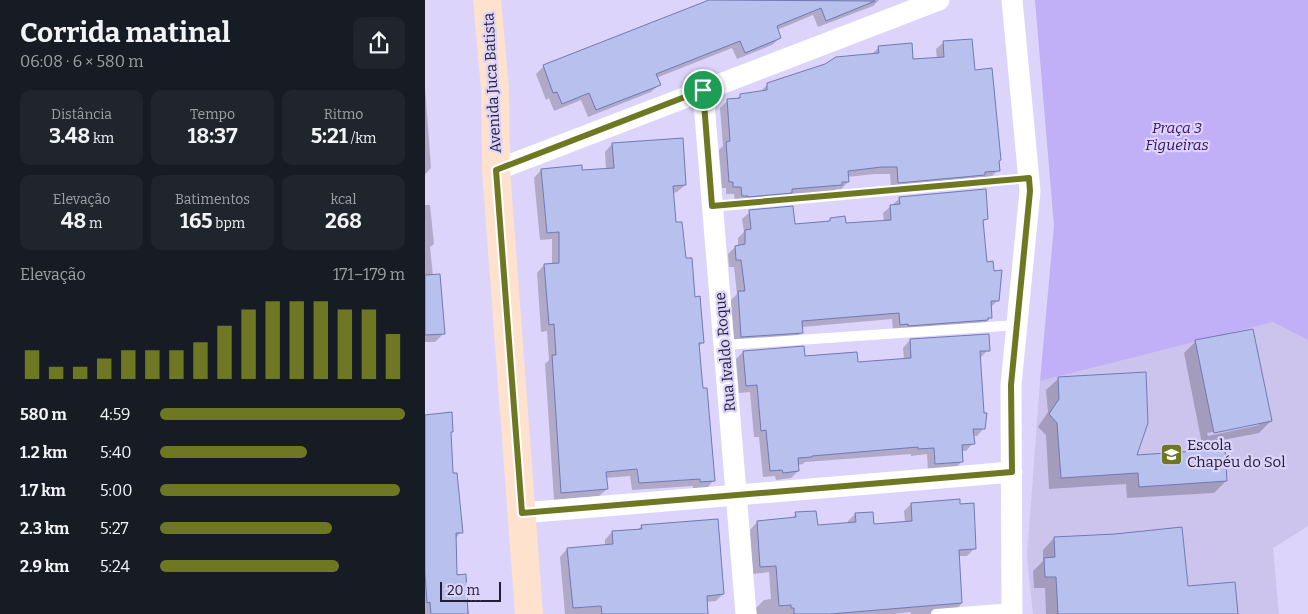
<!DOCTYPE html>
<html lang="pt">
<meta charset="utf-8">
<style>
body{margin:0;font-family:Bitter,serif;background:#20242c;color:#f1f3f6;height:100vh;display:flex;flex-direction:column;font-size:19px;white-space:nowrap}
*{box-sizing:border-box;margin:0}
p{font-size:16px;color:#9ea1a6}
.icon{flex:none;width:28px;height:28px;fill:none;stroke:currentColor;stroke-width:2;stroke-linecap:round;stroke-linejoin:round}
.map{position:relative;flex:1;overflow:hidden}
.sheet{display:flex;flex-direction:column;background:#171b24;width:425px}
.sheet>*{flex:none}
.scale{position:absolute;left:15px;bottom:12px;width:61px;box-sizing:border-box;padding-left:5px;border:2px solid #231d35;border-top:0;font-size:14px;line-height:18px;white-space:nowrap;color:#231d35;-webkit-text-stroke:4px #dcd4fa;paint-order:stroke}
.pin{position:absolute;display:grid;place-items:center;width:42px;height:42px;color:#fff;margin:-21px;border:2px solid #fff;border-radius:50%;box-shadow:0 1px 5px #0007}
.round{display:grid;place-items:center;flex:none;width:52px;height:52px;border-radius:10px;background:#20242c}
.head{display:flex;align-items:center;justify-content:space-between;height:85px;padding:0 20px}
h1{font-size:28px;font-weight:700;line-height:38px}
.figures{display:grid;grid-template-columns:repeat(3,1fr);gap:8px;height:85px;padding:5px 20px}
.figures div{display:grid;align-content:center;border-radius:10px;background:#20242c;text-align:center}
.figures b{font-size:21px;font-weight:700}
.figures small{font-size:14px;font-weight:400}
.figures p{font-size:14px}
.chart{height:140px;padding:10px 20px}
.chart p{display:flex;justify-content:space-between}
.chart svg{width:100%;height:90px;margin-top:5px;stroke:#6e7823;stroke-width:6}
ul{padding:0 20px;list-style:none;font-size:16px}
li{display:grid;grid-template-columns:80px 60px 1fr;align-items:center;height:38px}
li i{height:12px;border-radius:6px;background:#6e7823}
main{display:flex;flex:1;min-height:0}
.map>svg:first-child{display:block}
.built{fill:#cdc4ed}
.green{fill:#c1aff7}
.shadow{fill:#0003;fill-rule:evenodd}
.building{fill:#b8c1ed;stroke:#6f79b3}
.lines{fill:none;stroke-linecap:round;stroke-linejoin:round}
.service{stroke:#fff;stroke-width:10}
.minor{stroke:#fff;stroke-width:21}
.secondary{stroke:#fee2cd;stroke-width:28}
.route-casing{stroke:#fff;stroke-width:10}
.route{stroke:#6e7823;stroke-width:6}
.labels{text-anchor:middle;stroke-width:4.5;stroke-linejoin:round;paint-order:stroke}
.street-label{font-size:15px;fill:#231d35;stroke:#dcd4fa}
.park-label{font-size:15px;font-style:italic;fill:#380d6e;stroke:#dcd4fa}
.poi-label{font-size:15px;fill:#231d35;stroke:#dcd4fa;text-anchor:start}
</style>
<main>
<section class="sheet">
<div class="head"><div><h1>Corrida matinal</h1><p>06:08 · 6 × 580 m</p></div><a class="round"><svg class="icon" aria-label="share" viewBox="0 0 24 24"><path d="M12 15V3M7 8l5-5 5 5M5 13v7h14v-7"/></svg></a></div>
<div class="figures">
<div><p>Distância</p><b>3.48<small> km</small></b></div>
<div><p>Tempo</p><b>18:37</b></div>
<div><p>Ritmo</p><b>5:21<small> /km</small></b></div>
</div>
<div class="figures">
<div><p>Elevação</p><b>48<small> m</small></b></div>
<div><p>Batimentos</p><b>165<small> bpm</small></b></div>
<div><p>kcal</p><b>268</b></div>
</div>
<div class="chart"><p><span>Elevação</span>171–179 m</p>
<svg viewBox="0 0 160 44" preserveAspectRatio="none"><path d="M5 44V30M15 44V38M25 44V38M35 44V34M45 44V30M55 44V30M65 44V30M75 44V26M85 44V18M95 44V10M105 44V6M115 44V6M125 44V6M135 44V10M145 44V10M155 44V22"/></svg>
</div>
<ul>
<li><b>580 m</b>4:59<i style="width:100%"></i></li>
<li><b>1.2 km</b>5:40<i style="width:60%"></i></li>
<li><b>1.7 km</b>5:00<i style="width:98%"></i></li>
<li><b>2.3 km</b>5:27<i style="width:70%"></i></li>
<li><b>2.9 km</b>5:24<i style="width:73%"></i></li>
</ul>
</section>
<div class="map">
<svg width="883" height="614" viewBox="0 0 883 614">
<rect width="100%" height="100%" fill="#dcd4fa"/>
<!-- built -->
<path class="built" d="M848 321 883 340V526L848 548 854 614H608L602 557 615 381Z"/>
<!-- green -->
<path class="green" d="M610 0H883V340L848 322 615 381 629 226Z"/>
<!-- shadow -->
<path class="shadow" d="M288 0H454L448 6 393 27 388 15 352 30 355 38 347 45 312 59 307 48 231 78 234 85 226 92 163 117 156 100 129 111 124 98 121 100 111 74 119 66Z
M519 42 548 71 573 162V170L566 177 466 190 465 174H449L422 177 423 182 416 189H411L409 191 310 203 309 194H301V188H297L294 150 298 146 295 108 302 101 311 100 316 95 335 92 343 84 446 55 454 47 487 60 512 59 511 49Z
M0 87 6 168 0 174Z
M257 139 260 185 252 192 248 193 250 224 269 298 278 342 273 347 289 480 282 488 268 489V486L207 490 205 476 181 478 182 489 174 496 129 500 120 364 124 360 122 331 116 332 112 273 119 265H127V239L115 240 109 178 116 170 156 171 181 170 180 152 187 144Z
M475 198 561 219 557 223 560 263 572 301 565 308 566 317 558 325 468 331 467 319 376 327 377 332 369 340 309 344 306 300 312 294 309 267H304L303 254 310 247 313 246V238L319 232 317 219 325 212 368 226 402 223 406 219 420 225 459 222 458 213Z
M0 205H5L9 244 5 247 8 276 19 333 10 342H0Z
M485 340 563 350 555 358 559 428 552 436H548V443L541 451H536L537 461 530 469 503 471 502 454 486 456V454L380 462 378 464 372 465 373 471 366 478 351 480 350 476 338 477 334 437H329L325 392 314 393 311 359 318 352 431 363 479 360 478 348Z
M770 342 846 421 834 433 777 444 759 353ZM834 423V425L783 436 782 433Z
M633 379 711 456 801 481 789 493 702 498 701 484 624 489 621 435 613 427 623 412 621 390Z
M0 416 27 432 25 434 27 474 36 532 30 539 31 576 40 575 44 614H0Z
M486 504 549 549 542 556H533L536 604 529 612 504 614H486L485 612 469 614H332L331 608 339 600 346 599 344 572 328 574 325 530 332 522 366 519 371 514 391 526 423 524V521L430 514 448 525 480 522 479 511Z
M217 526 298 594 291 601 281 602 282 614H140L135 557 142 549 180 546V540L187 532 212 530Z
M629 538 762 588 812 614H621L620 588H609L608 571 618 561V550Z"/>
<!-- building -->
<path class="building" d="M284 0 450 1 401 21 396 8 352 26 356 38 320 53 315 41 231 74 236 85 171 110 164 93 137 104 132 92 128 93 118 65Z
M547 39 550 70 567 68 576 160 574 161 575 171 560 172V175L473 183 472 167H457L423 171 424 182H417V185L367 189V193L323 197V196H317L316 187H308V182H304L301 142 305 141 302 99 315 98V94L342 90V83L400 64 411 57 454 53 453 46 487 43 488 59 519 57 518 41Z
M258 138 261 185 248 186 251 222H257L261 258H267L270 297 275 296 279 343H274L276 367 278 388H282L290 481 275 482V479L214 483 212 469 181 472 183 489 136 493 127 355H131L129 324 124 325 119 264 134 263V232L122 233 116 169 157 165V170L189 168 187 143Z
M561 189 563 219 558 220 562 262 568 261 569 271 577 270 574 301H566L567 318H563V320L483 326V324L475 325 474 313 377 321 378 333 316 337 313 291H320L316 260H311L310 246 320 244V230L326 229 324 210 368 206 370 224 405 221V218L420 216 421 223 466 220 465 205 475 204 474 197Z
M15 274 20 334 0 335V275Z
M828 329 847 421 789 433 770 340Z
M564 334 565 351H555L559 413H562L560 429H548L550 444 537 445 538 462 510 464 509 448 493 449V447L387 456V457L373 458 374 471 358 473 357 470 345 471 341 430 336 431 332 385 321 386 318 351 379 346 380 356 432 352 433 362 486 358 485 339Z
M721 372 723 423 712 455 800 449 802 481 714 487 713 473 636 478 632 423 624 414 634 399 633 377Z
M27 412 28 432H26L28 473H32L38 533H31L32 575 41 574 43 614H6L5 602 2 603 0 573V415Z
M535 499V504L549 503 551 549 534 550 537 603 405 614H369V608H366V605L354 606 351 566 335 567 332 521 371 517 370 512 391 511 393 525 431 522 430 513 448 512 449 524 487 521 486 503Z
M293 519 299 594 282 596 283 614H177L176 606 148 608 142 548 188 544 187 531 217 529 216 525Z
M757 527 763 586 810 582 813 614H633L631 577H620L619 558 630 557 629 537 690 534Z"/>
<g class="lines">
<!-- service -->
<path class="service" d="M287 207 604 178
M299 345 592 325
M511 614 587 608"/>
<!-- minor -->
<path class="minor" d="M587 0 605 191 586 385 587 614
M278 91 321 614
M71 170 514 0
M97 513 587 472"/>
<!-- secondary -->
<path class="secondary" d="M62 0 70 89 71 170 104 614"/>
</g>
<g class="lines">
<defs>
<path id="route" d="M278 90 287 206 604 178 605 191 586 385 587 472 97 513 71 170Z"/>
</defs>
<!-- route casing -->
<use href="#route" class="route-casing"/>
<!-- route -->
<use href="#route" class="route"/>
</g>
<!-- icons -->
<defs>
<symbol id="school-square" viewBox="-11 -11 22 22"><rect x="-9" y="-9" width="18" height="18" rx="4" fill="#6e7823" stroke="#dcd4fa"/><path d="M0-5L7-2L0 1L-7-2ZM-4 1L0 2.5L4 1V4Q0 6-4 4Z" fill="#fff"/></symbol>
</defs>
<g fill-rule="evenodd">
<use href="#school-square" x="734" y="442" width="25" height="25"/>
</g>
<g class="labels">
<!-- street labels -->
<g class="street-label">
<text transform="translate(67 83) rotate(-93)" y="5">Avenida Juca Batista</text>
<text transform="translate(300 352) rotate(-95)" y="5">Rua Ivaldo Roque</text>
</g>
<!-- park labels -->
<g class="park-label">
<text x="752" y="133">Praça 3<tspan x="752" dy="17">Figueiras</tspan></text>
</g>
<!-- poi labels -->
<g class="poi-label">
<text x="762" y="450">Escola<tspan x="762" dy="17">Chapéu do Sol</tspan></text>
</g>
</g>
</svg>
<div class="scale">20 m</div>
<div class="pin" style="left:278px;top:90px;background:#1e9e55"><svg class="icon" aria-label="arrive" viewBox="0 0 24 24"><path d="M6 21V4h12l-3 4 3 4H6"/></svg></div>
</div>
</main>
